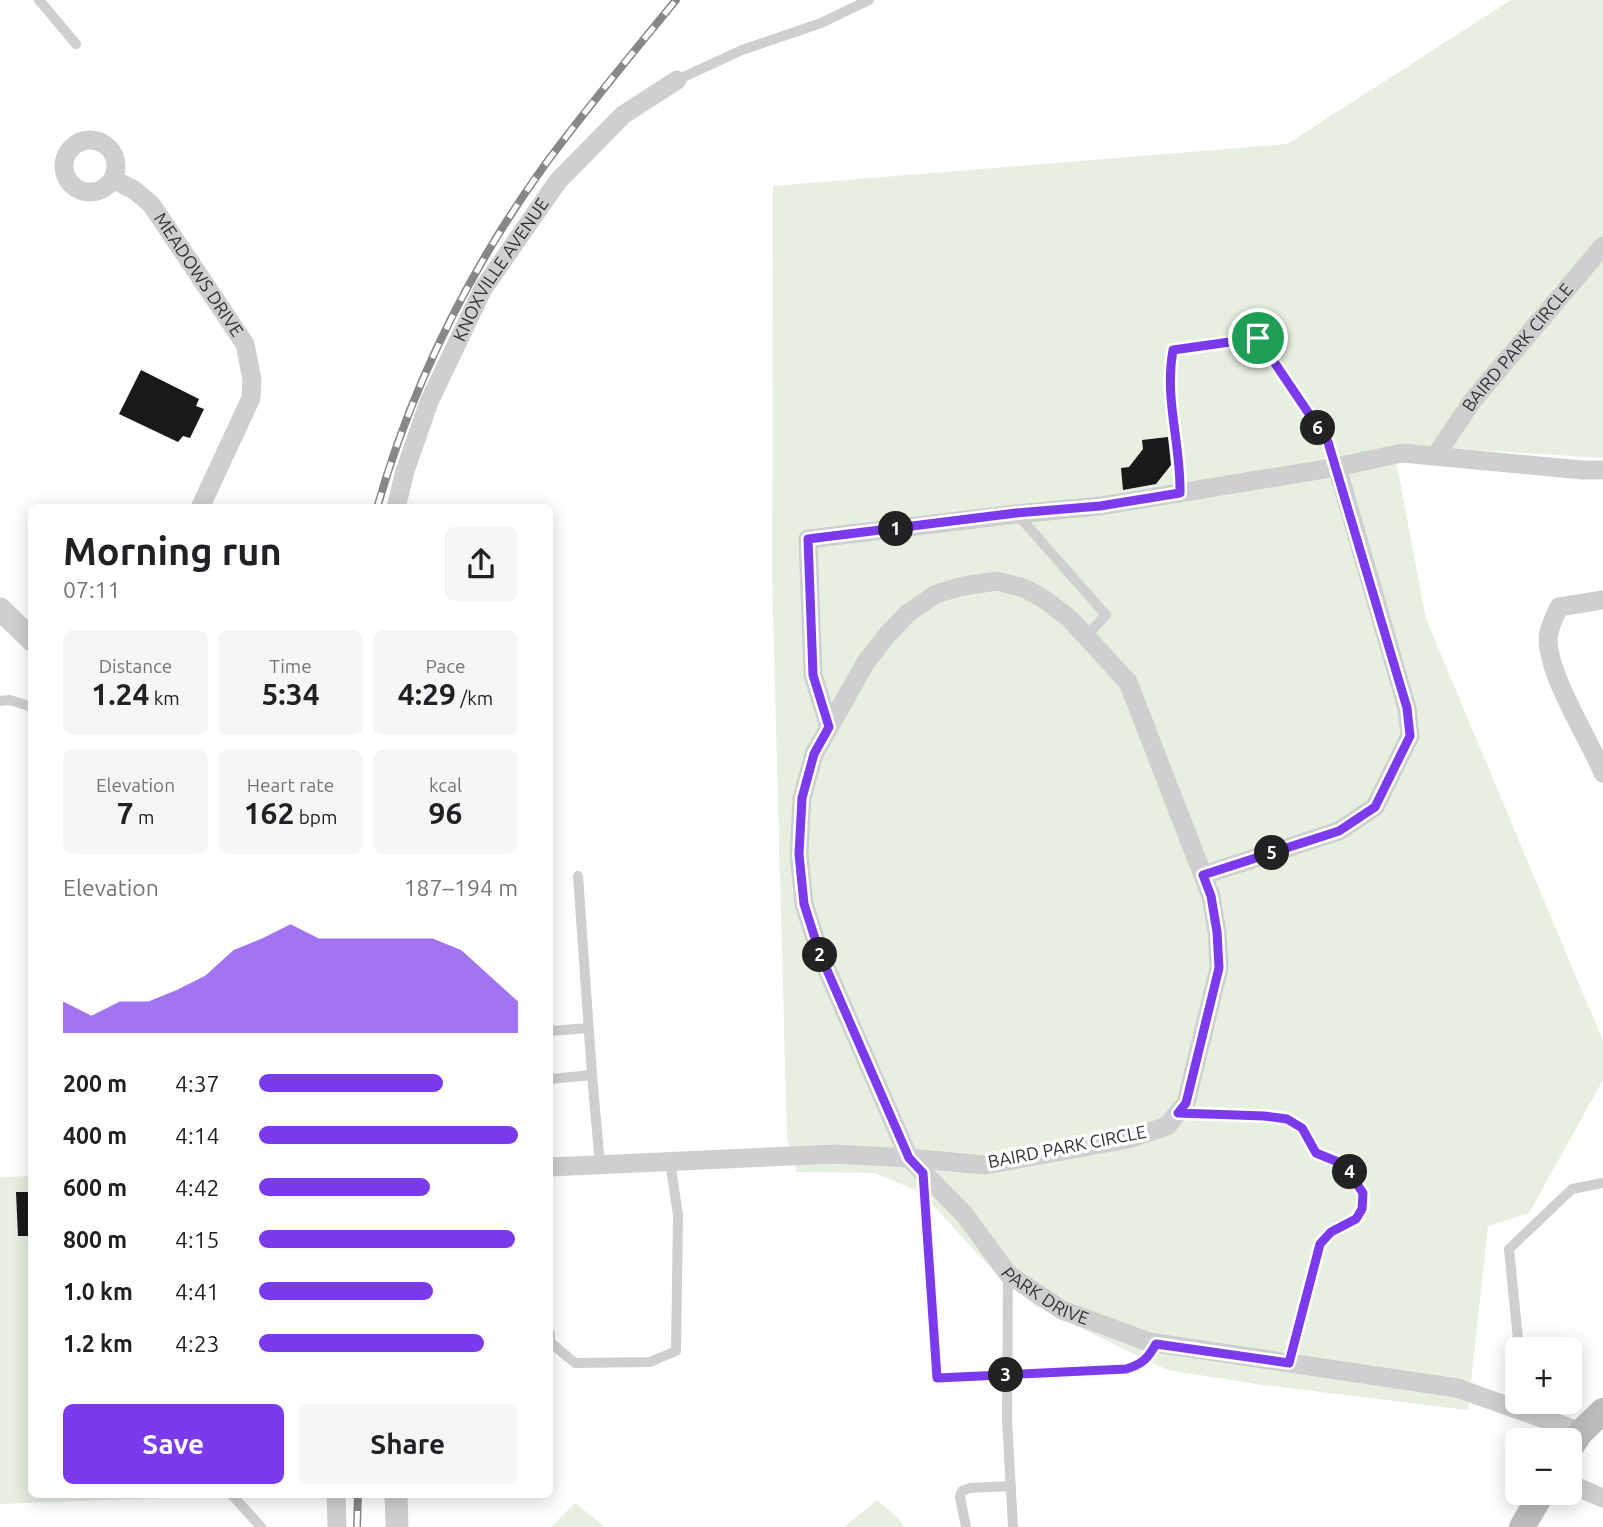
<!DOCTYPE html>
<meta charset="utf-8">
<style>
body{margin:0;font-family:Ubuntu,sans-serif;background:#f6f6f6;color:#202124;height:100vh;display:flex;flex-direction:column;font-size:26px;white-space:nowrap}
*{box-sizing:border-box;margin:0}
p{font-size:23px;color:#757577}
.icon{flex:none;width:38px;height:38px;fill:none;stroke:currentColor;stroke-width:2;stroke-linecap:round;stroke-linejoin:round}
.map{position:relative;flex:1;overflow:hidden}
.panel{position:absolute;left:28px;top:504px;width:525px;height:994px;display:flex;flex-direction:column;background:#fff;border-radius:10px;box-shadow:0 4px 18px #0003}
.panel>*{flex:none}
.fabs{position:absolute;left:1505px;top:1337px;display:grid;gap:14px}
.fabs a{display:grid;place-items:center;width:77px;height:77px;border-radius:10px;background:#fff;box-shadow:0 4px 18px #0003;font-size:35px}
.pin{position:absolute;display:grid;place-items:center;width:60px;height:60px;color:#fff;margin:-30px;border:4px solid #fff;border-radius:50%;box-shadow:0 2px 7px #0007}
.km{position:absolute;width:35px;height:35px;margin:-18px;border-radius:50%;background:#222;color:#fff;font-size:19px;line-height:35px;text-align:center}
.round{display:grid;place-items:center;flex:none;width:74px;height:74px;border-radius:10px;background:#f6f6f6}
.head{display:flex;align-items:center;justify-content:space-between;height:119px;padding:0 35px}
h1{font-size:38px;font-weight:700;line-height:52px}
.stats{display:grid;grid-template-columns:repeat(3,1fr);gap:10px;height:119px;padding:7px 35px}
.stats div{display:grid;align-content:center;border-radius:10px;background:#f6f6f6;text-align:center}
.stats b{font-size:30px;font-weight:700}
.stats small{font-size:19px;font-weight:400}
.stats p{font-size:19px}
.chart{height:196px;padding:14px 35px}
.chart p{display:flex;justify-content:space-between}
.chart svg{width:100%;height:126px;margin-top:7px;fill:#7c3aed;opacity:.7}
.action{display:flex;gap:14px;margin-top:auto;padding:14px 35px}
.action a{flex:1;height:80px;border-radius:10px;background:#7c3aed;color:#fff;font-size:28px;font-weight:700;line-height:80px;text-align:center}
.action a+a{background:#f6f6f6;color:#202124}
ul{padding:0 35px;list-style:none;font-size:23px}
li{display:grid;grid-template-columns:112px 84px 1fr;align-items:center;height:52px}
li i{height:18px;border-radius:9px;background:#7c3aed}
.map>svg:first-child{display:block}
.green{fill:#e6efe0}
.building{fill:#191919}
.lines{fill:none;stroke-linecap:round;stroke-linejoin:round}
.service{stroke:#cfcfcf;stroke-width:10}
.minor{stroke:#cfcfcf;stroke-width:19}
.tertiary{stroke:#cfcfcf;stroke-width:23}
.secondary{stroke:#bcbcbc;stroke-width:26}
.rail-casing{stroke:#878787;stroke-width:8}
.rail{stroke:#fff;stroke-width:5;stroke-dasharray:16;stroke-linecap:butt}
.route-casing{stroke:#fff;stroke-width:14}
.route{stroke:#7c3aed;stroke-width:9}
.labels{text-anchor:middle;stroke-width:7;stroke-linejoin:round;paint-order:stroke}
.street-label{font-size:18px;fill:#323232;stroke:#fff}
</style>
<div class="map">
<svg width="1603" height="1527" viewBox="0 0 1603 1527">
<rect width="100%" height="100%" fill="#fff"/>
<!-- green -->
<path class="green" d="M1511 0H1603V458L1393 445 1426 619 1603 1041V1080L1529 1213 1488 1226 1468 1410 1263 1385 1167 1370 1034 1305 986 1263 922 1193 875 1173 797 1172 787 1139 772 578 773 186 1287 144Z
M31 1176 32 1494H212V1496L0 1504V1177Z
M877 1500 900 1520 904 1527H844Z
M575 1503 605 1527H551Z"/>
<!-- building -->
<path class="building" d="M141 370 199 399 196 406 204 409 190 438 183 436 178 442 119 414Z
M1168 437 1171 465 1156 484 1123 490 1121 468 1129 467 1143 449 1142 440Z
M16 1192H32V1236H18Z"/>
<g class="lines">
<!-- service -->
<path class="service" d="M39 0 76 44
M677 80 742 50 821 23 869 0
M1180 493C1181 444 1164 399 1173 350L1258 338 1328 442 1337 467
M1017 514 1106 615 1086 636
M0 701 10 700 32 707
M578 876 592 1075
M550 1031 589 1028
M550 1079 592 1075 600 1165
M1178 1113 1263 1116 1287 1119 1302 1128 1316 1153 1343 1163 1363 1193 1362 1209 1356 1219 1331 1232 1320 1244 1289 1363
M924 1177 937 1378 1126 1369C1143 1364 1148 1358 1156 1344
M1008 1274 1007 1420 1013 1527
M550 1334V1342L575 1363 650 1362 676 1351 678 1215 670 1162
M1519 1349 1509 1249 1572 1189 1603 1183
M231 1494 261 1527
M966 1527 960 1497 962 1491 970 1488 1011 1486"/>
<!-- minor -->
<g class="minor">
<circle cx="90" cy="166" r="26"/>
<path id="s1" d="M113 179 134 190 151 204 245 344 252 380 251 398 200 508"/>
<path id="s2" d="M1436 455 1473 400 1603 246"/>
<path id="s3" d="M396 508 405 471 429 402 483 289 558 181 623 115 677 80"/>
<path d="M997 581 1024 588 1044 599 1070 619 1128 682 1211 896 1217 932 1219 968 1186 1103 1167 1126 1128 1139 985 1165 909 1158 820 954 804 904 799 854 802 798 814 754 866 662 888 634 908 613 936 594 963 586Z"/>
<path d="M1603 600 1559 607C1555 615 1551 624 1549 632 1541 665 1590 740 1603 773"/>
<path d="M829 727 813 675 808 539 1016 514 1100 506 1337 467 1402 453 1582 470H1603"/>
<path d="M1203 875 1339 831 1375 807 1410 736 1407 708 1337 467"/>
<path id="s4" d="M550 1167 834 1154 909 1158 965 1215 1008 1274 1062 1310 1149 1342 1457 1388 1581 1432"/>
<path d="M1570 1484 1603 1498"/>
<path d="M336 1494 337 1527"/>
</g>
<!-- tertiary -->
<path class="tertiary" d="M0 609 32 640
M396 1494 397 1527"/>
<!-- secondary -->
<path class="secondary" d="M1570 1448 1581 1432 1603 1411
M1522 1527 1542 1493"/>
<defs>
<path id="rail" d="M377 508C412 385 470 269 544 166 586 109 631 55 676 0
M357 1527 358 1494"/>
</defs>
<!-- rail casing -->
<use href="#rail" class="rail-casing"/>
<!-- rail -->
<use href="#rail" class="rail"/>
</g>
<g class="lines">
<defs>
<path id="route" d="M1258 338 1328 442 1407 708 1410 736 1375 807 1339 831 1203 875 1211 896 1217 932 1219 968 1186 1103 1178 1113 1264 1116 1287 1119 1302 1128 1316 1153 1343 1164 1363 1193 1362 1209 1356 1219 1331 1232 1320 1244 1289 1363 1156 1344C1148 1358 1143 1364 1126 1369L937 1378 923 1173 909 1158 820 954 804 904 799 854 802 798 814 754 829 727 813 675 808 539 1016 513 1100 506 1180 493C1181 444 1164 399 1173 350Z"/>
</defs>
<!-- route casing -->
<use href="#route" class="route-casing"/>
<!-- route -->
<use href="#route" class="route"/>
</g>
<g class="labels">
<!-- street labels -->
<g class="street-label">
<text dy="6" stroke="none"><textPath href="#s3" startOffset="262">KNOXVILLE AVENUE</textPath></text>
<text dy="6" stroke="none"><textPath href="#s1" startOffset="131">MEADOWS DRIVE</textPath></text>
<text dy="6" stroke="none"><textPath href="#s2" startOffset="135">BAIRD PARK CIRCLE</textPath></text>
<text transform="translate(1067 1147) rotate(-11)" y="6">BAIRD PARK CIRCLE</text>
<text dy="6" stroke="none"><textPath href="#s4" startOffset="556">PARK DRIVE</textPath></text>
</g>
</g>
</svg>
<div class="fabs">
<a>+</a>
<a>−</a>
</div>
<div class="pin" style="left:1258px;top:338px;background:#1e9e55"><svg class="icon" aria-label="arrive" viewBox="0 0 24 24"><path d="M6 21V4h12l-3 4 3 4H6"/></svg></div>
<b class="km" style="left:896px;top:529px">1</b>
<b class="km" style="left:820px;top:955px">2</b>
<b class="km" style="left:1006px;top:1375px">3</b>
<b class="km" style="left:1350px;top:1172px">4</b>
<b class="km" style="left:1272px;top:853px">5</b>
<b class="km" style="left:1318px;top:428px">6</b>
<section class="panel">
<div class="head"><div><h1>Morning run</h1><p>07:11</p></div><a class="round"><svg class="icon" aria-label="share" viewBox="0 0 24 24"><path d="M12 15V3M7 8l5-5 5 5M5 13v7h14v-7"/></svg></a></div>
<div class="stats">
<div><p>Distance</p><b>1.24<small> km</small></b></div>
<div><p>Time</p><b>5:34</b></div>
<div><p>Pace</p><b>4:29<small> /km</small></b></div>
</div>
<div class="stats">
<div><p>Elevation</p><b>7<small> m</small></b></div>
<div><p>Heart rate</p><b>162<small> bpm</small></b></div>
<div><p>kcal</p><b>96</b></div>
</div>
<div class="chart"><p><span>Elevation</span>187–194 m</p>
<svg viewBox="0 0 160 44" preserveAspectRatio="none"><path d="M0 44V33L10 38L20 33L30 33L40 29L50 24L60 15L70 11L80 6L90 11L100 11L110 11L120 11L130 11L140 15L150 24L160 33V44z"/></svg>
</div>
<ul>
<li><b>200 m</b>4:37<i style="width:71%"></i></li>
<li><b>400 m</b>4:14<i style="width:100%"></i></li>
<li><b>600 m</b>4:42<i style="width:66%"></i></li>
<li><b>800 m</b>4:15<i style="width:99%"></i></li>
<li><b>1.0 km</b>4:41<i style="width:67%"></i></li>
<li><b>1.2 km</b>4:23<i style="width:87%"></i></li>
</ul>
<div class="action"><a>Save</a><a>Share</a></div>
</section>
</div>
